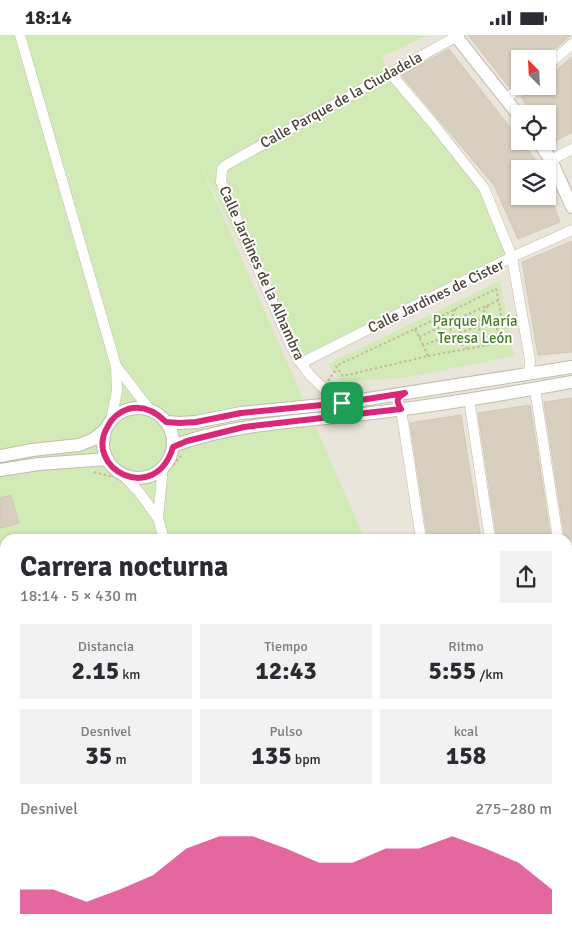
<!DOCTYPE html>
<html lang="es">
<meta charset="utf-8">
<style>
body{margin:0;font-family:Signika,sans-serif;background:#f2f2f3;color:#2b2b33;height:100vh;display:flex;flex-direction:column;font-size:19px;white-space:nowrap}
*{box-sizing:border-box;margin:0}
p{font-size:16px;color:#7c7c81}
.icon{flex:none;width:28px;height:28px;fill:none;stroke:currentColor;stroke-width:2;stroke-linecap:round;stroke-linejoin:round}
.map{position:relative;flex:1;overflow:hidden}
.details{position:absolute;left:0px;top:499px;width:572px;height:406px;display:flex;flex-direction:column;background:#fff;border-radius:15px 15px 0 0;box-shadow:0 1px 4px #0004}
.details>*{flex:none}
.needle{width:32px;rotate:336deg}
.buttons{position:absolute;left:511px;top:15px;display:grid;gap:10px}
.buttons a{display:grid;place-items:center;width:45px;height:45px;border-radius:0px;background:#fff;box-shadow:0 1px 4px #0004;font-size:25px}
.pin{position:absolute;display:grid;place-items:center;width:42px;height:42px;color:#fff;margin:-21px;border-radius:10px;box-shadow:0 2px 8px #0006}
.round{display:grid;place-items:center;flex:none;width:52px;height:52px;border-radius:0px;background:#f2f2f3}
.head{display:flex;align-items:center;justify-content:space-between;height:85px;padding:0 20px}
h1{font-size:28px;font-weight:700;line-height:38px}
.stats{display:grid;grid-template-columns:repeat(3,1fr);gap:8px;height:85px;padding:5px 20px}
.stats div{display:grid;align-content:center;border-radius:0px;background:#f2f2f3;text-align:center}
.stats b{font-size:25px;font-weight:700}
.stats small{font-size:14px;font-weight:400}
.stats p{font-size:14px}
.chart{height:140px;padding:10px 20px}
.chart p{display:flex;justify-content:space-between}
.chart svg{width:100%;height:90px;margin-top:5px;fill:#db2777;opacity:.7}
.status{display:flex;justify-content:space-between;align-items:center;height:35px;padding:0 25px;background:#fff;direction:ltr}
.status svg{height:14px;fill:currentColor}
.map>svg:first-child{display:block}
.residential{fill:#eae5da;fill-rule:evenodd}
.education{fill:#efe8d6}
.green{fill:#d2eab5}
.building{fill:#d8cfc1;stroke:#d3c7b4}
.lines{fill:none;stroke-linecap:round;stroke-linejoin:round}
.minor-casing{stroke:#c2bbae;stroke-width:11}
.tertiary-casing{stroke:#c2bbae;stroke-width:14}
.path{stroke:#c4b79f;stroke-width:2;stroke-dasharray:2.5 2.5;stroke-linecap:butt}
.minor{stroke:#fff;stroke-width:10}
.tertiary{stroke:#fff;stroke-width:12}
.route-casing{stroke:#fff;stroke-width:10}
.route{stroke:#db2777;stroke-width:6}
.labels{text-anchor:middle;stroke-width:4;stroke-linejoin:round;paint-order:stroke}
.street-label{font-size:15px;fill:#4b4439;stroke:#fff}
.park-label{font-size:15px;fill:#4a7f2a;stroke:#fff}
</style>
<div class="status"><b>18:14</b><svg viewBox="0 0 49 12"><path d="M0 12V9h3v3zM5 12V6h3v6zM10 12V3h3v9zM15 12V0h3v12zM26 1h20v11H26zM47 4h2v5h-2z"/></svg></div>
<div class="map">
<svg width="572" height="904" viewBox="0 0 572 904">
<rect width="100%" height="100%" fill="#f6f3ec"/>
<!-- residential -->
<path class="residential" d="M428 0H572V770H568V504H363L194 115ZM520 24H548V51H520ZM520 79H548V106H520ZM520 134H548V161H520Z"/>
<!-- education -->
<path class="education" d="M568 592H572V741L568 742Z"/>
<!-- green -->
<path class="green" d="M0 0H428L381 23 390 38 484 153 512 222 299 326 200 129 365 504H5V567L0 568Z
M500 246 514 321 403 343 342 347 328 329Z
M5 791V900H539L541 904H0V793Z"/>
<!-- building -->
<path class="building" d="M468 0H571L543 24H520V44L509 52Z
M449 14 536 126 539 134H520V161H550L560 187 518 204 494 150 401 40Z
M572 22V97L554 107 548 98V79H533L521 62 535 51H548V42Z
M572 206V317L538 320 522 227Z
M572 363V504H565L544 367Z
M530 370 551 504H497L478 378Z
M461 380 481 504H428L410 388Z
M11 460 19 488 0 493V463Z"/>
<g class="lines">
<defs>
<path id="minor" d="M20 0 116 331 117 356 111 385
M548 30 572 9
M390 38 431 86 484 153 512 222 530 325 529 338
M506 64 521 51
M551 125 572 114
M299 326H305L512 222 572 195
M116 331 150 375
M535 354 558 504
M405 358 399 361 398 367 401 374 421 504
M469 364 490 504
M342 368 329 359 308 338 292 313 221 147 222 134 226 130 459 0
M123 440 139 457 158 483 164 504
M158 483 163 431
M568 555H572
M271 900 273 904"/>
<path id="tertiary" d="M455 0 520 82
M538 106 551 125 572 172
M103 408a35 35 0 1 1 70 0a35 35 0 1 1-70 0Z
M166 387 180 388 196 387 241 378 342 368 572 332
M173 411C231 389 294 387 355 380 427 372 500 360 572 347
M0 421 32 415 79 410 94 404 105 395
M0 435 39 429 107 424"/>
</defs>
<!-- minor casing -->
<use href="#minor" class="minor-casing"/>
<!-- tertiary casing -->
<use href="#tertiary" class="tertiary-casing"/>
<!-- path -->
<path class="path" d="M488 271C473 289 476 300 498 308
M455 274C447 294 449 302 467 313
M415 294 496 254 502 283
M419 302 499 265
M423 310 415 294 336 331 343 341 428 321 423 310 512 280
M428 321 499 308 496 285
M328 346 334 337 338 335
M173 430 181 421
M94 437 113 442
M568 764 572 765
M568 778 572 774
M0 871H5
M203 900 204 904
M519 900 522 904
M359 904 375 900"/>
<!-- minor -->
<use href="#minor" class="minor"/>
<!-- tertiary -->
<use href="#tertiary" class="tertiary"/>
</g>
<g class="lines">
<defs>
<path id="route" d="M405 358C396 363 396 366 401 374L244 392 187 406 173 412C155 472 82 433 108 391 112 383 119 377 128 374 143 370 156 377 166 387L180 388 196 387 241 378 342 368Z"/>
</defs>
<!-- route casing -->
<use href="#route" class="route-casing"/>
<!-- route -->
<use href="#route" class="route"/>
</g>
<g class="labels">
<!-- street labels -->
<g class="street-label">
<text transform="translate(341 65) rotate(-29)" y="5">Calle Parque de la Ciudadela</text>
<text transform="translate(262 238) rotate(66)" y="5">Calle Jardines de la Alhambra</text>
<text transform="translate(436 261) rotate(-26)" y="5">Calle Jardines de Cister</text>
</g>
<!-- park labels -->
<g class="park-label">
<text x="475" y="291">Parque María<tspan x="475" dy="17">Teresa León</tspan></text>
</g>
</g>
</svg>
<div class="buttons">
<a><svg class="needle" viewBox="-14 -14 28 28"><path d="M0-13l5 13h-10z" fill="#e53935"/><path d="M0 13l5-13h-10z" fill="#7c7c81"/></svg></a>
<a><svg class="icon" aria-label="locate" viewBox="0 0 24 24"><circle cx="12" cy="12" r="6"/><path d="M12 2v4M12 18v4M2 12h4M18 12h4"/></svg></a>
<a><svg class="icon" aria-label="layers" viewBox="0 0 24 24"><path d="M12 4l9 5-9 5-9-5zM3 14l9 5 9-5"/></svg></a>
</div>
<div class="pin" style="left:342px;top:368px;background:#1e9e55"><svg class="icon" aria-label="arrive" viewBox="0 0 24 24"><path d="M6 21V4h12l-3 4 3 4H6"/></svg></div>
<section class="details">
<div class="head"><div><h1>Carrera nocturna</h1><p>18:14 · 5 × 430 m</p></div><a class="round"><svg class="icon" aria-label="share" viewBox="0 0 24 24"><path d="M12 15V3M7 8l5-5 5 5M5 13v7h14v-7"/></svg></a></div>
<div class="stats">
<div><p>Distancia</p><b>2.15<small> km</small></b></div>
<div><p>Tiempo</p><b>12:43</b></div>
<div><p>Ritmo</p><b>5:55<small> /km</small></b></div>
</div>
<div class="stats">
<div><p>Desnivel</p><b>35<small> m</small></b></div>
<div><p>Pulso</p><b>135<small> bpm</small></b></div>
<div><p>kcal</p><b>158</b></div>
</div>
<div class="chart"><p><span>Desnivel</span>275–280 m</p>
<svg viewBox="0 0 160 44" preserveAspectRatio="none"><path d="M0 44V32L10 32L20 38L30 32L40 25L50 12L60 6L70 6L80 12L90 19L100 19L110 12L120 12L130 6L140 12L150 19L160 32V44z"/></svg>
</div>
</section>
</div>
